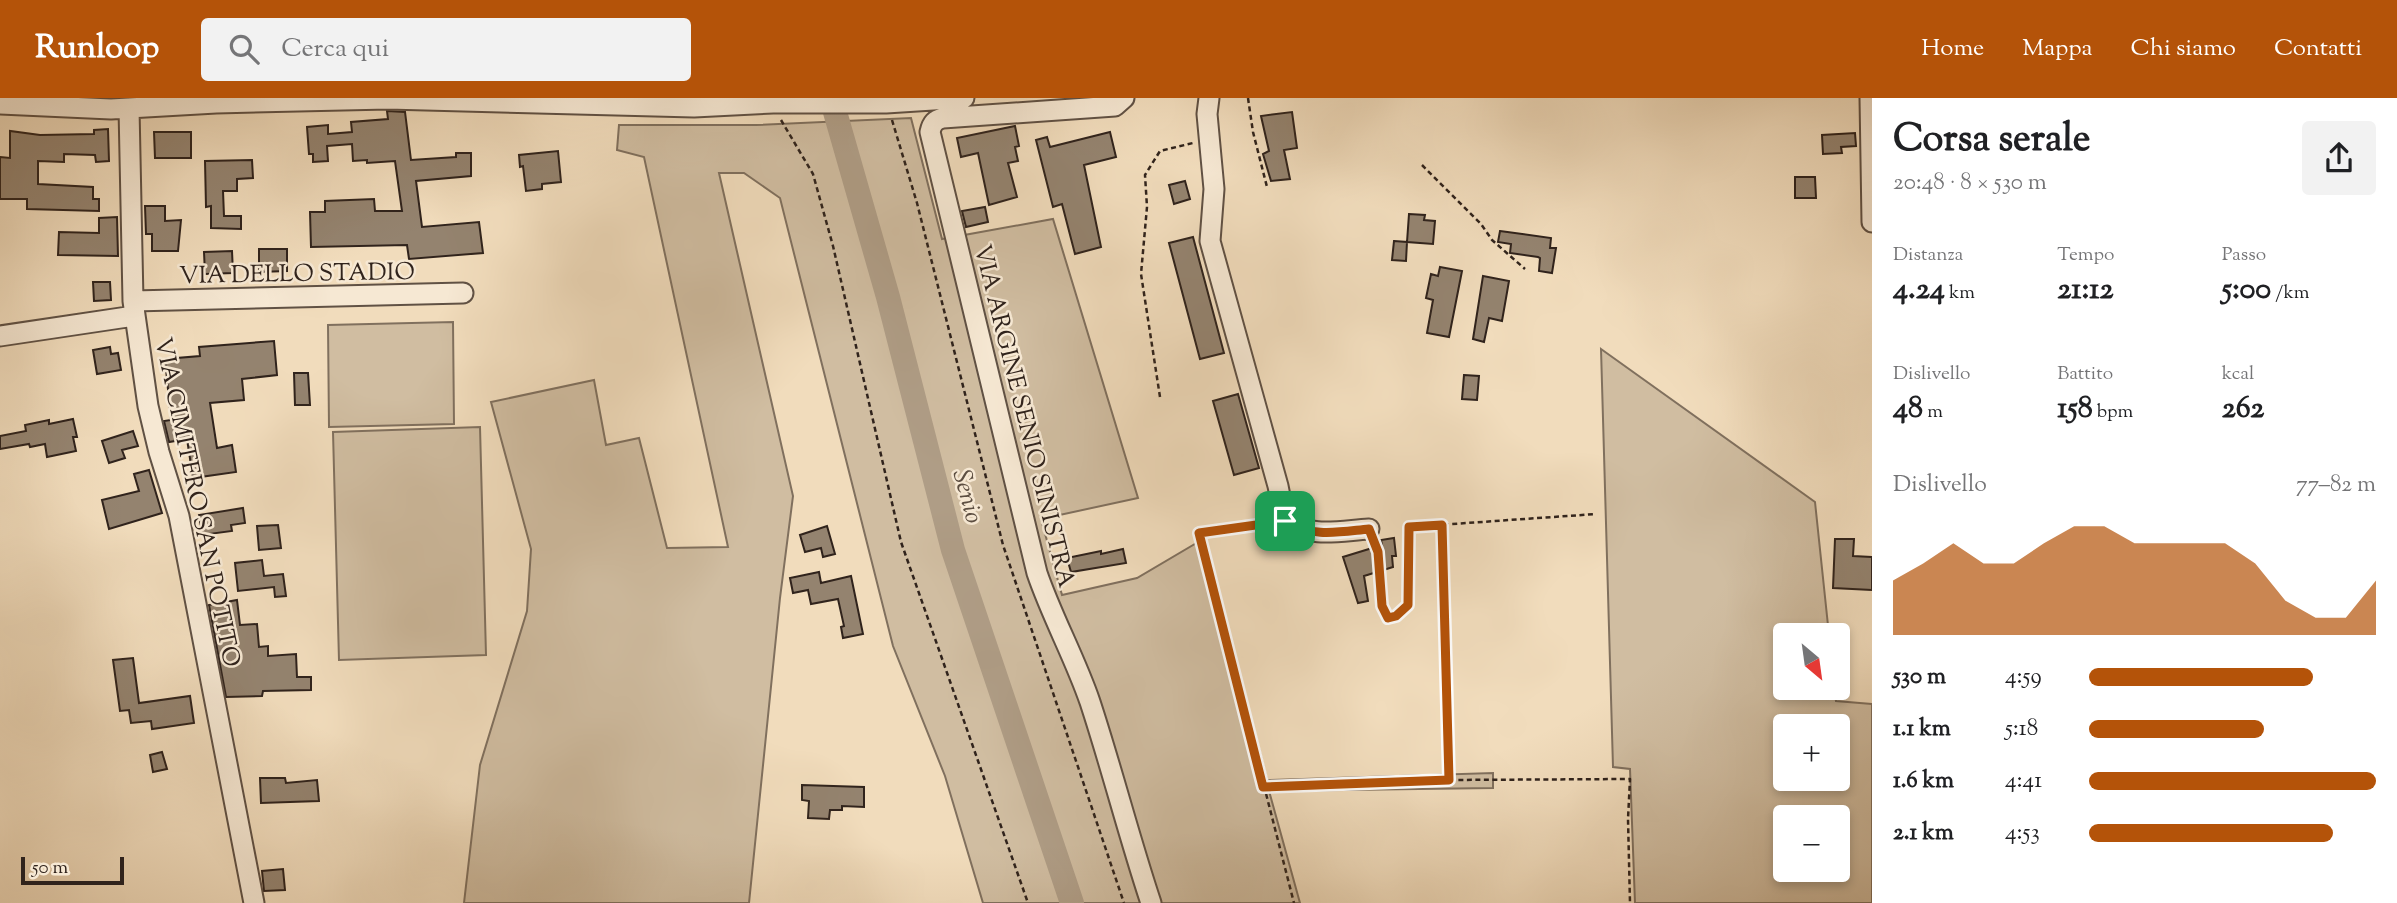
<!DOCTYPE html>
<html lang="it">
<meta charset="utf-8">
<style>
body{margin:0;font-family:"Sorts Mill Goudy",serif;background:#f2f2f2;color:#202124;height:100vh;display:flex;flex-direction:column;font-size:26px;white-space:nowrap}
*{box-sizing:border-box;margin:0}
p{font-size:23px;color:#757577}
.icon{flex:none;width:38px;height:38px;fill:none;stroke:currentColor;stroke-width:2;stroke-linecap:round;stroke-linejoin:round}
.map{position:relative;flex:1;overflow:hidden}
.side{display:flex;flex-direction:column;background:#fff;width:525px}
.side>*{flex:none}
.needle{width:46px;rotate:151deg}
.fabs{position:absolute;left:1773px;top:525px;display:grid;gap:14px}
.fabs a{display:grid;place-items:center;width:77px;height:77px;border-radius:7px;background:#fff;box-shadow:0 4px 10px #0003;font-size:35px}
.scale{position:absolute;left:21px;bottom:18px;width:103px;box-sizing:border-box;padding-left:7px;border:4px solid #30231c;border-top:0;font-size:19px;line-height:24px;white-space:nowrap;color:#30231c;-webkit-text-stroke:5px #f6e8d3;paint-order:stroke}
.pin{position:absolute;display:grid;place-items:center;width:60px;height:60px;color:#fff;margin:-30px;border-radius:14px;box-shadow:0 4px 10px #0006}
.round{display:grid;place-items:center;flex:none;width:74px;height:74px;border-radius:7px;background:#f2f2f2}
.summary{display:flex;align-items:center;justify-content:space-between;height:119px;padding:0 21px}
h1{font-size:38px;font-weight:700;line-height:52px}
.figures{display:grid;grid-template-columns:repeat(3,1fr);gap:10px;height:119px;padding:7px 21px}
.figures div{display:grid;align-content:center}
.figures b{font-size:30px;font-weight:700}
.figures small{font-size:19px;font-weight:400}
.figures p{font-size:19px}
.chart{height:196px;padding:14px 21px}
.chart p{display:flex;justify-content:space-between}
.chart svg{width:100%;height:126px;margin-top:7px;fill:#b45309;opacity:.7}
ul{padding:0 21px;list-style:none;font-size:23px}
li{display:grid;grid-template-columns:112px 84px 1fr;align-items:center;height:52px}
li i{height:18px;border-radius:9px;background:#b45309}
header{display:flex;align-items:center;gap:42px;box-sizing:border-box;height:98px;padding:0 35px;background:#b45309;color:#fff}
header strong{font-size:33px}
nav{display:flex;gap:38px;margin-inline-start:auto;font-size:24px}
.search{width:490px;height:63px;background:#f2f2f2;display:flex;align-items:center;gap:18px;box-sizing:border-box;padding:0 24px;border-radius:7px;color:#757577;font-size:26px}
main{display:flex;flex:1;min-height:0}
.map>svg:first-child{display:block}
.green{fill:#d0bda1;stroke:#80705e;stroke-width:2;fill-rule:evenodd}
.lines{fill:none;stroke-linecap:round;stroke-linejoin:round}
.river{stroke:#af9d86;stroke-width:24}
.building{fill:#94836f;stroke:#30231c;stroke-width:2}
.minor-casing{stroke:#605144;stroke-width:23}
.path{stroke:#30231c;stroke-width:2.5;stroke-dasharray:5 3.5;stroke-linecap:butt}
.minor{stroke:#f6e8d3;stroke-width:19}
.route-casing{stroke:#fff;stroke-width:14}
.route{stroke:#b45309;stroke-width:9}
.labels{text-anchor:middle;stroke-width:5;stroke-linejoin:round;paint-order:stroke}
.street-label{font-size:24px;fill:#30231c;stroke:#f6e8d3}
.water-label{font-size:26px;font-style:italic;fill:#5c4e41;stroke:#f6e8d3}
</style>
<header>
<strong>Runloop</strong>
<div class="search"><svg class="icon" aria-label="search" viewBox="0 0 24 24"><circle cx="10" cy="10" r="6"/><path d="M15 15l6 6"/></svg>Cerca qui</div>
<nav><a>Home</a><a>Mappa</a><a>Chi siamo</a><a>Contatti</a></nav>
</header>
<main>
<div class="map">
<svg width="1872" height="805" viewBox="0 0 1872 805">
<rect width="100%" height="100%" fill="#f1dcbc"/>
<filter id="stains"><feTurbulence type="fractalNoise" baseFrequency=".00286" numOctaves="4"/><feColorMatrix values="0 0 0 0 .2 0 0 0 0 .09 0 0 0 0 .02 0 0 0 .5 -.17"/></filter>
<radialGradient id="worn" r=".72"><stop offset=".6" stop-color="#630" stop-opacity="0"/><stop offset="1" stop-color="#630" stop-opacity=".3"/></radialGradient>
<!-- green -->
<path class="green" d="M911 20 942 141 1053 121 1138 400 1041 421 1062 497 1137 480 1205 440 1267 682 1493 675V690L1269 693 1300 805H983L945 678 893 548 780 100 744 75H719L793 398 780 500 749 805H464L480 667 527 513 531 451 491 304 594 282 606 347 639 340 667 450 728 449 644 59 617 52 619 27H756Z
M453 224 454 326 329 329 328 227Z
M1601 251 1815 404 1829 537H1785V590H1834L1836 603 1872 606V805H1635L1630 671 1613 669ZM1785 628H1838V681H1785ZM1785 719H1838V772H1785Z
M480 329 486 557 339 562 333 334Z"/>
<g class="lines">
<!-- river -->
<path class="river" d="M831 0 888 199 953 452 1072 805"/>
</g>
<!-- building -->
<path class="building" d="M387 13 405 14 411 62 456 59V55H471V78L416 83 422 129 479 124 483 155 409 161 407 147 311 149 310 114H325V103L374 101 375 113H402L395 63 367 65V62L353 63 352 46 327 48 328 63 313 64V56H309L307 29 328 27V36L352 34 351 24 388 21Z
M1292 14 1297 50 1284 52 1290 81 1271 83 1263 56 1269 53 1261 18Z
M1015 28 1019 48 1015 49 1018 63 1008 65 1017 99 989 107 978 55 961 59 957 40Z
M108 31 109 63 96 64 95 57 64 56V64L38 63V86L93 89V101H99V113L27 111V101H0V59L10 60V33L40 37 94 36V32Z
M154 34H191V60H155Z
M1110 34 1116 59 1084 67 1101 149 1075 156 1062 106 1053 109 1036 42 1047 39 1050 49Z
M1855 35 1856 48 1841 49 1842 55 1823 56 1822 37Z
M558 53 561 84 542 86V91L526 93 523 68 520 69 519 57Z
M252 62 253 80 237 81V93H223L224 118H241V131L211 130V108L206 109 205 63Z
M1795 79H1815L1816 100H1795Z
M1185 83 1190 101 1174 106 1169 87Z
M145 108H165V123L181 122 178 153H152V136H146Z
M985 109 988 124 966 129 962 113Z
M1409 116 1425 117 1424 122 1435 123 1433 146 1407 144Z
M117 119 118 158 58 157 59 134 99 135V120Z
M1500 133 1551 140 1550 150H1556L1552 175 1539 173 1540 160 1538 159 1510 155 1511 146 1498 144Z
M1193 139 1224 255 1200 261 1169 145Z
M1394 143 1407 144 1406 163 1392 162Z
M259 151H287V173L259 174Z
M232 153 233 175 205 176 204 154Z
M1440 169 1462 173 1449 239 1427 235 1433 202 1426 200 1431 176 1438 178Z
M1483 178 1509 183 1502 223 1489 220 1484 244 1473 241Z
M93 184H110L111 202 94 203Z
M274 243 277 277 242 281 244 302 210 305 217 350 232 347 236 374 193 380 187 341 169 344 164 323 171 322 165 261 200 258 199 249Z
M110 249 111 256 118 255 121 272 97 276 93 252Z
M294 275H308L310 307H295Z
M1464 277 1479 278 1477 302 1462 301Z
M1238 296 1259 370 1234 377 1213 303Z
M73 321 77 339H73L76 353 47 359 45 346 30 349 29 346 0 351V338L26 333 25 327 49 322V326Z
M133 333 138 348 122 352 125 360 109 365 102 343Z
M149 372 162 415 109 431 102 402 139 393 134 376Z
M243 410 245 425 231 427 232 433 202 437 199 417Z
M278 427 281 450 259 452 257 428Z
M827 428 835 456 823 459 821 450 805 454 800 437Z
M1394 440 1396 458H1392L1393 469 1364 478 1368 503 1358 505 1343 459 1382 447 1381 442Z
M1835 441H1854L1853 458 1872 459V492L1833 490Z
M1123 451 1126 465 1071 474 1067 460 1101 453V456Z
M262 462 264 478 283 476 286 498 275 499 274 489 238 493 235 465Z
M819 474 821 485 851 478 863 536 843 540 841 529 844 528 838 501 811 506 808 492 793 495 790 480Z
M237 502 240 527 257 526 259 549 268 548V558L296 556 297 579H311V592L263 593 262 598 226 599 209 507Z
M133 560 139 605 190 598 194 625 152 631 151 623 131 625 129 612 120 613 113 562Z
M162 654 167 671 153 674 150 657Z
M260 680H285L286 685 317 682 319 703 261 705Z
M802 687 864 689V709L842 708V712H830L829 721 808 720 809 703 802 702Z
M283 771 285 792 264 793 262 773Z"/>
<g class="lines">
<defs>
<path id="minor" d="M1124 0 1115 8 943 20C935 22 932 25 930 34L1037 475C1052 519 1075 560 1090 604 1112 671 1129 739 1151 805
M1209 0 1207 16 1214 91 1210 143 1278 388 1285 423C1312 440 1338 433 1369 431
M1870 0 1872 124
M0 6 111 11 216 5 388 1 694 9 773 5H886L964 0
M129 10 133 203 148 308 159 354 179 418 254 805
M133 203 463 195
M0 238 134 218"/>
</defs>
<!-- minor casing -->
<use href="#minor" class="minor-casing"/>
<!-- path -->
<path class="path" d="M1248 0 1253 34 1267 89
M781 22 813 76 833 148 901 444 1028 805
M892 22 917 105 1003 447 1124 805
M1422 67 1481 126 1492 142 1525 171
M1160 299 1141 176 1147 109 1145 77 1160 53 1193 45
M1268 425 1199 434 1294 805
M1442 427 1449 682
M1376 447 1379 454 1382 508 1388 520 1396 518 1408 507 1409 429 1596 416
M1263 689 1449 682 1630 681 1628 721 1630 805"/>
<!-- minor -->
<use href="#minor" class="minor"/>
</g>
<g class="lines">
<defs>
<path id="route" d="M1285 423C1313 440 1338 434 1369 431L1378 454 1382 508 1388 520 1396 518 1408 507 1409 429 1442 427 1449 682 1263 689 1199 435Z"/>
</defs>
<!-- route casing -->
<use href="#route" class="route-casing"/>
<!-- route -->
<use href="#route" class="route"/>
</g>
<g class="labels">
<!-- street labels -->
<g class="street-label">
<text transform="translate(297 175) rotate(-1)" y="8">VIA DELLO STADIO</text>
<text transform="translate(1025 318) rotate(76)" y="8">VIA ARGINE SENIO SINISTRA</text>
<text transform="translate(198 404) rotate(78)" y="8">VIA CIMITERO SAN POTITO</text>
</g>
<!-- water labels -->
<g class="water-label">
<text transform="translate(969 398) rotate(75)" y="9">Senio</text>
</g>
</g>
<rect width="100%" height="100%" filter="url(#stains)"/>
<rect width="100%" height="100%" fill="url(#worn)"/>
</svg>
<div class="fabs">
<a><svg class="needle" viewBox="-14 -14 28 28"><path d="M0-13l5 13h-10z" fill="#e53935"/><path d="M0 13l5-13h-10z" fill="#757577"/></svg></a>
<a>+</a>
<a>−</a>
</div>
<div class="scale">50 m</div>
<div class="pin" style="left:1285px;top:423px;background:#1e9e55"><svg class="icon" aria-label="arrive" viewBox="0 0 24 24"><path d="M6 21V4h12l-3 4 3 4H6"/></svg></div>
</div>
<section class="side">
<div class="summary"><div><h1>Corsa serale</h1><p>20:48 · 8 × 530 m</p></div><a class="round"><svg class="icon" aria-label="share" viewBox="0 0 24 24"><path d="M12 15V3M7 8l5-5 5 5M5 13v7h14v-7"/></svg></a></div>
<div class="figures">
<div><p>Distanza</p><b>4.24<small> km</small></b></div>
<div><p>Tempo</p><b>21:12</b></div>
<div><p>Passo</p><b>5:00<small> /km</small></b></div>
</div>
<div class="figures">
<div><p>Dislivello</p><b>48<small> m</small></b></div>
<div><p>Battito</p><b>158<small> bpm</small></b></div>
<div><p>kcal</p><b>262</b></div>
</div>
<div class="chart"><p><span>Dislivello</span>77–82 m</p>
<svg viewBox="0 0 160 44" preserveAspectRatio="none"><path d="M0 44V25L10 19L20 12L30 19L40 19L50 12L60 6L70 6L80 12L90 12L100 12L110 12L120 19L130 32L140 38L150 38L160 25V44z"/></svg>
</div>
<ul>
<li><b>530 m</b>4:59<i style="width:78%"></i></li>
<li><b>1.1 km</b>5:18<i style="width:61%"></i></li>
<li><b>1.6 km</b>4:41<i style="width:100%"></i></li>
<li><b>2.1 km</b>4:53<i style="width:85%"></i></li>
</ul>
</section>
</main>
